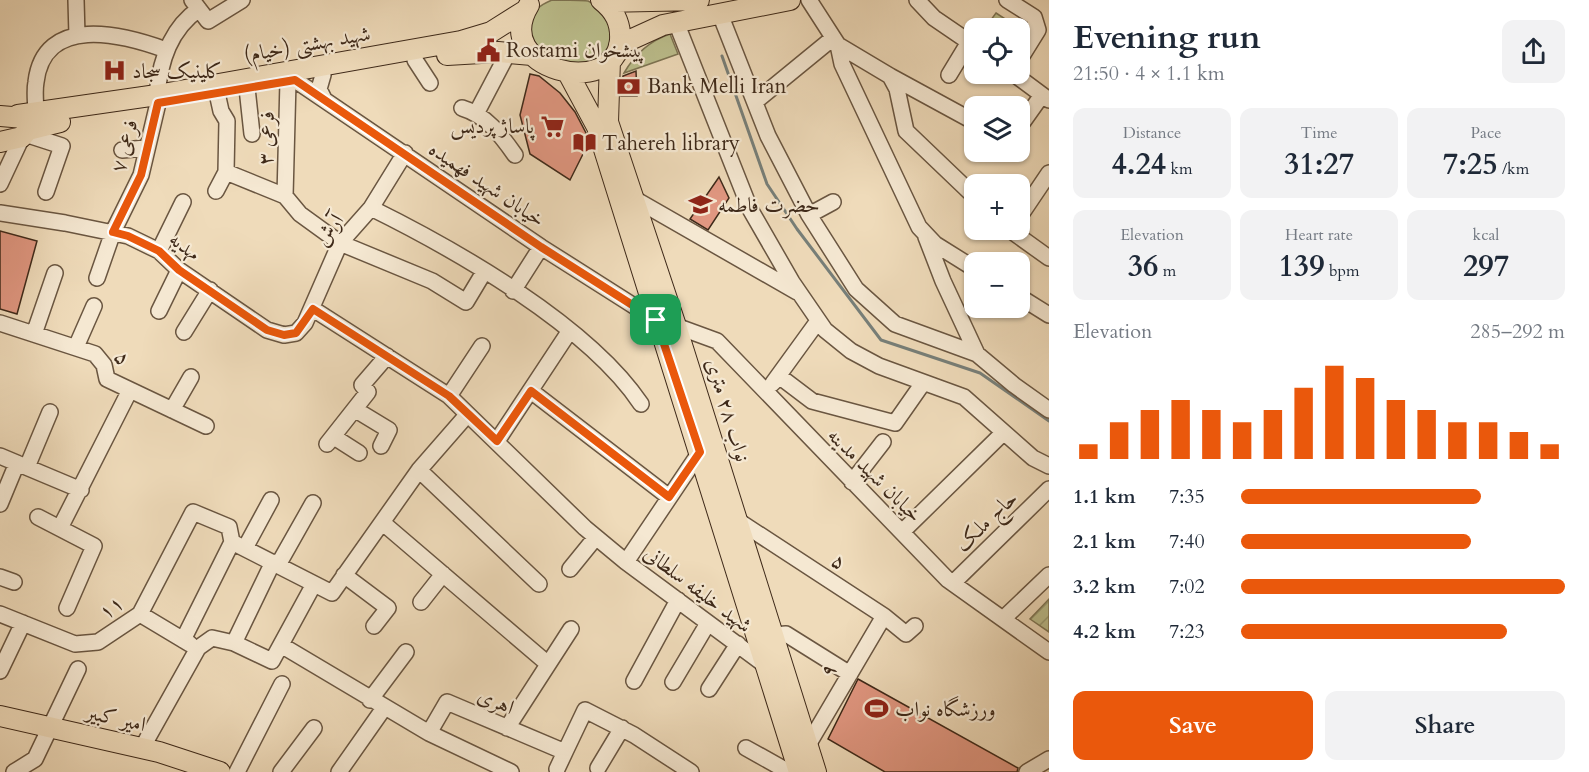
<!DOCTYPE html>
<meta charset="utf-8">
<style>
body{margin:0;font-family:Cardo,Amiri,serif;background:#f2f2f3;color:#1f2937;height:100vh;display:flex;flex-direction:column;font-size:22px;white-space:nowrap}
*{box-sizing:border-box;margin:0}
p{font-size:20px;color:#747a83}
.icon{flex:none;width:33px;height:33px;fill:none;stroke:currentColor;stroke-width:2;stroke-linecap:round;stroke-linejoin:round}
.map{position:relative;flex:1;overflow:hidden}
.details{display:flex;flex-direction:column;background:#fff;width:540px}
.details>*{flex:none}
.controls{position:absolute;left:964px;top:18px;display:grid;gap:12px}
.controls a{display:grid;place-items:center;width:66px;height:66px;border-radius:12px;background:#fff;box-shadow:0 2px 4px #0004;font-size:30px}
.pin{position:absolute;display:grid;place-items:center;width:51px;height:51px;color:#fff;margin:-26px;border-radius:12px;box-shadow:0 3px 9px #0006}
.round{display:grid;place-items:center;flex:none;width:63px;height:63px;border-radius:12px;background:#f2f2f3}
.summary{display:flex;align-items:center;justify-content:space-between;height:102px;padding:0 24px}
h1{font-size:33px;font-weight:700;line-height:45px}
.stats{display:grid;grid-template-columns:repeat(3,1fr);gap:9px;height:102px;padding:6px 24px}
.stats div{display:grid;align-content:center;border-radius:12px;background:#f2f2f3;text-align:center}
.stats b{font-size:30px;font-weight:700}
.stats small{font-size:16px;font-weight:400}
.stats p{font-size:16px}
.chart{height:168px;padding:12px 24px}
.chart p{display:flex;justify-content:space-between}
.chart svg{width:100%;height:108px;margin-top:6px;stroke:#ea580c;stroke-width:6}
.action{display:flex;gap:12px;margin-top:auto;padding:12px 24px}
.action a{flex:1;height:69px;border-radius:12px;background:#ea580c;color:#fff;font-size:24px;font-weight:700;line-height:69px;text-align:center}
.action a+a{background:#f2f2f3;color:#1f2937}
ul{padding:0 24px;list-style:none;font-size:20px}
li{display:grid;grid-template-columns:96px 72px 1fr;align-items:center;height:45px}
li i{height:15px;border-radius:8px;background:#ea580c}
main{display:flex;flex:1;min-height:0}
.map>svg:first-child{display:block}
.green{fill:#bcbf8d;stroke:#7d7453;stroke-width:1.5}
.garden{fill:url(#garden-furrows);stroke:#7d7453;stroke-width:1.5}
.lines{fill:none;stroke-linecap:round;stroke-linejoin:round}
.stream{stroke:#777f79;stroke-width:3}
.building{fill:#e19781;stroke:#3e2919;stroke-width:1.5}
.minor-casing{stroke:#6a5641;stroke-width:18}
.major-casing{stroke:#3e2919;stroke-width:22}
.minor{stroke:#f5e8d2;stroke-width:15}
.major{stroke:#efdbba;stroke-width:20}
.route-casing{stroke:#fff;stroke-width:12}
.route{stroke:#ea580c;stroke-width:8}
.labels{text-anchor:middle;stroke-width:4.5;stroke-linejoin:round;paint-order:stroke}
.street-label{font-size:21px;fill:#3e2919;stroke:#f5e8d2}
.poi-label{font-size:21px;fill:#3e2919;stroke:#f5e8d2;text-anchor:start}
</style>
<main>
<div class="map">
<svg width="1049" height="772" viewBox="0 0 1049 772">
<defs>
<pattern id="garden-furrows" width="10" height="10" patternUnits="userSpaceOnUse" patternTransform="scale(1.5)"><rect width="10" height="10" fill="#bcbf8d"/><path d="M-1 1l2-2M0 10L10 0M9 11l2-2" fill="none" stroke="#9a9b72"/></pattern>
</defs>
<rect width="100%" height="100%" fill="#efdbba"/>
<filter id="stains"><feTurbulence type="fractalNoise" baseFrequency=".00333" numOctaves="4"/><feColorMatrix values="0 0 0 0 .2 0 0 0 0 .09 0 0 0 0 .02 0 0 0 .5 -.17"/></filter>
<radialGradient id="worn" r=".72"><stop offset=".6" stop-color="#630" stop-opacity="0"/><stop offset="1" stop-color="#630" stop-opacity=".3"/></radialGradient>
<!-- green -->
<path class="green" d="M552 0C562 0 579 0 588 1 613 12 623 51 592 62 550 76 499 21 552 0Z
M996 13 1019 28H985Z
M670 34 678 54 624 73C635 54 649 41 670 34Z"/>
<!-- garden -->
<path class="garden" d="M1049 599V632L1030 619Z"/>
<g class="lines">
<!-- stream -->
<path class="stream" d="M722 56 767 184 797 229 881 340 980 373 1049 421"/>
</g>
<!-- building -->
<path class="building" d="M636 71 637 96H621L623 76Z
M530 74 539 76 560 93 575 112 586 133 589 142 570 180 530 154 520 115Z
M719 177 729 198 708 230 690 219Z
M0 231 37 241 17 314 0 309Z
M858 679 1018 768 1017 772H885L828 739Z"/>
<g class="lines">
<defs>
<path id="minor" d="M76 0 77 36
M192 0 208 21 242 0
M809 0 838 45 842 64 919 227 935 244 975 269
M917 0 934 18 975 46
M1007 0 1034 17 1038 30 1020 59
M720 14 768 136 809 215 856 289 895 324 977 354 1014 385 1049 410
M676 22 750 209 792 282 825 330 851 351 879 366 964 397 1033 458 1049 466
M838 45 890 76 897 89 906 131 975 197
M415 60 430 83
M1014 74 1049 100
M323 75 319 89 324 99
M949 75 969 42
M890 76 969 119
M295 80 541 247 656 320
M247 88 252 134
M157 95C160 61 170 29 199 9
M756 101 833 38
M462 108C486 115 501 135 515 155
M477 112 508 53
M36 114C36 104 34 92 36 82 44 14 122 34 166 50
M1020 126 1042 95
M25 134 62 146 46 192
M122 150 146 148
M226 172 285 196 300 214 340 243 432 281 466 302 484 272
M0 184 22 137
M216 191 226 172 227 121 221 111 217 93
M285 196 288 81
M633 198 797 292
M371 208C456 250 588 325 641 404
M0 213 65 223 128 236 159 251 179 270 267 330 284 335 296 333 305 323 340 243 371 208 405 153
M809 215 833 202
M1020 216 1049 173
M1010 230 1049 258
M926 237 943 281 977 354
M159 251 183 202
M97 278 113 232 141 175 158 103
M513 291 541 247
M1020 297 1049 315
M313 309 449 396 585 528 626 562 765 665
M159 311 179 270
M0 323 95 354 104 365 107 379 206 426
M676 326 717 341 948 580 1049 652
M184 332 210 290
M34 334 55 273
M76 347 94 306
M779 376 812 401 895 423 923 383
M773 383 818 321
M531 391 669 497
M449 396 482 346
M172 410 191 377
M356 410 389 430 381 446
M334 437 359 453
M497 441 569 332
M327 444 368 392 362 385 387 356
M0 456 81 490
M27 467 50 412
M419 470 539 584
M852 482 883 442
M0 504 17 463
M38 517 94 546 67 608
M737 520 884 616 906 634 915 626
M383 523 548 664
M60 528 130 390
M902 532 1002 434
M232 542 332 593 419 470 467 415
M245 548 271 500
M626 562 700 452
M278 565 313 503
M570 569 596 537
M344 575 388 608 374 626
M0 577 14 582
M953 583 1049 489
M421 602 443 574
M0 614 75 644 98 642 140 614 193 512 229 527 232 542 183 640
M140 614 190 644
M1003 619 1049 575
M773 635 786 634 850 674
M234 643 273 562
M281 645 429 733 447 702 565 752 585 710 634 735 691 772
M0 671 23 623
M634 681 678 600
M673 682 708 623
M709 689 738 644
M370 700 406 652
M507 728 571 629
M429 733 511 772
M808 745 884 616
M142 748 198 648 212 638 234 643 272 661 314 584
M746 748 789 772
M598 768 622 728
M557 769 565 752
M14 772 35 759 78 669
M237 772 282 684
M281 772 314 728
M339 772 384 708
M1027 772 1049 759"/>
<path id="major" d="M604 2 699 0
M529 5C489 70 615 100 620 40 621 23 615 11 601 0
M619 45 663 25 790 0
M447 55 498 52 532 55
M610 60 608 122 676 326 816 772
M568 73 597 127 799 772
M18 115 157 95 461 41 491 32 526 10
M0 116 24 118 28 130 22 137 0 142
M28 130 60 122
M0 716 159 752 220 772"/>
</defs>
<!-- minor casing -->
<use href="#minor" class="minor-casing"/>
<!-- major casing -->
<use href="#major" class="major-casing"/>
<!-- minor -->
<use href="#minor" class="minor"/>
<!-- major -->
<use href="#major" class="major"/>
</g>
<g class="lines">
<defs>
<path id="route" d="M295 80 541 247 656 320 700 452 669 497 531 391 497 441 449 396 313 309 296 333 284 335 267 330 179 270 159 251 128 236 113 232 141 175 158 103Z"/>
</defs>
<!-- route casing -->
<use href="#route" class="route-casing"/>
<!-- route -->
<use href="#route" class="route"/>
</g>
<!-- icons -->
<defs>
<symbol id="civic-bare" viewBox="-9 -9 18 18"><path d="M-.6-6.5H3V-4.5H.6V-3L4-1V1h2V6H-6V1h2V-1L-.6-3ZM-1.2 2.5V6h2.4V2.5Z" fill="#8f2418" stroke="#f5e8d2" stroke-width="2.5" paint-order="stroke"/></symbol>
<symbol id="hospital-bare" viewBox="-9 -9 18 18"><path d="M-5-5h3v3.5h4V-5h3V5h-3V1.5h-4V5h-3Z" fill="#8f2418" stroke="#f5e8d2" stroke-width="2.5" paint-order="stroke"/></symbol>
<symbol id="bank-bare" viewBox="-9 -9 18 18"><path d="M-6-4H6V4H-6ZM0-2.3a2.3 2.3 0 1 0 0 4.6a2.3 2.3 0 1 0 0-4.6Z" fill="#8f2418" stroke="#f5e8d2" stroke-width="2.5" paint-order="stroke"/></symbol>
<symbol id="supermarket-bare" viewBox="-9 -9 18 18"><path d="M-6-5.5h2.5l.6 2H6L4.5 2H-2.5L-4.4-4H-6ZM-1.5 3.2a1.3 1.3 0 1 0 .1 0ZM3 3.2a1.3 1.3 0 1 0 .1 0Z" fill="#8f2418" stroke="#f5e8d2" stroke-width="2.5" paint-order="stroke"/></symbol>
<symbol id="library-bare" viewBox="-9 -9 18 18"><path d="M-6-4Q-3-5.5-.7-3.5V5Q-3 3-6 4ZM6-4Q3-5.5 .7-3.5V5Q3 3 6 4Z" fill="#8f2418" stroke="#f5e8d2" stroke-width="2.5" paint-order="stroke"/></symbol>
<symbol id="school-bare" viewBox="-9 -9 18 18"><path d="M0-5L7-2L0 1L-7-2ZM-4 1L0 2.5L4 1V4Q0 6-4 4Z" fill="#8f2418" stroke="#f5e8d2" stroke-width="2.5" paint-order="stroke"/></symbol>
<symbol id="stadium-bare" viewBox="-9 -9 18 18"><path d="M0-5a6.5 5 0 1 0 0 10a6.5 5 0 1 0 0-10ZM-3.5-1.8h7v3.6h-7Z" fill="#8f2418" stroke="#f5e8d2" stroke-width="2.5" paint-order="stroke"/></symbol>
</defs>
<g fill-rule="evenodd">
<use href="#civic-bare" x="472" y="34" width="33" height="33"/>
<use href="#hospital-bare" x="98" y="54" width="33" height="33"/>
<use href="#bank-bare" x="612" y="70" width="33" height="33"/>
<use href="#supermarket-bare" x="536" y="110" width="33" height="33"/>
<use href="#library-bare" x="568" y="126" width="33" height="33"/>
<use href="#school-bare" x="684" y="188" width="33" height="33"/>
<use href="#stadium-bare" x="860" y="692" width="33" height="33"/>
</g>
<g class="labels">
<!-- street labels -->
<g class="street-label">
<text transform="translate(307 44) rotate(-10)" y="7">شهید بهشتی (خیام)</text>
<text transform="translate(266 138) rotate(-88)" y="7">فرعی ۳</text>
<text transform="translate(124 146) rotate(-75)" y="7">فرعی ۷</text>
<text transform="translate(487 184) rotate(34)" y="7">خیابان شهید فهمیده</text>
<text transform="translate(329 230) rotate(-56)" y="7">آرش</text>
<text transform="translate(185 246) rotate(37)" y="7">مهدیه</text>
<text transform="translate(123 358) rotate(59)" y="7">۵</text>
<text transform="translate(728 410) rotate(73)" y="7">نواب ۲۸ متری</text>
<text transform="translate(875 475) rotate(45)" y="7">خیابان شهید مدینه</text>
<text transform="translate(986 521) rotate(-44)" y="7">حاج ملک</text>
<text transform="translate(839 561) rotate(33)" y="7">۵</text>
<text transform="translate(698 589) rotate(37)" y="7">شهید خلیفه سلطانی</text>
<text transform="translate(111 607) rotate(-36)" y="7">۱۱</text>
<text transform="translate(828 670) rotate(-59)" y="7">۹</text>
<text transform="translate(496 701) rotate(23)" y="7">اهری</text>
<text transform="translate(116 718) rotate(13)" y="7">امیر کبیر</text>
</g>
<!-- poi labels -->
<g class="poi-label">
<text x="506" y="57">Rostami پیشخوان</text>
<text x="132" y="78">کلینیک سجاد</text>
<text x="647" y="93">Bank Melli Iran</text>
<text x="534" y="133" text-anchor="end">پاساژ پردیس</text>
<text x="602" y="150">Tahereh library</text>
<text x="718" y="212">حضرت فاطمه</text>
<text x="895" y="716">ورزشگاه نواب</text>
</g>
</g>
<rect width="100%" height="100%" filter="url(#stains)"/>
<rect width="100%" height="100%" fill="url(#worn)"/>
</svg>
<div class="controls">
<a><svg class="icon" aria-label="locate" viewBox="0 0 24 24"><circle cx="12" cy="12" r="6"/><path d="M12 2v4M12 18v4M2 12h4M18 12h4"/></svg></a>
<a><svg class="icon" aria-label="layers" viewBox="0 0 24 24"><path d="M12 4l9 5-9 5-9-5zM3 14l9 5 9-5"/></svg></a>
<a>+</a>
<a>−</a>
</div>
<div class="pin" style="left:656px;top:320px;background:#1e9e55"><svg class="icon" aria-label="arrive" viewBox="0 0 24 24"><path d="M6 21V4h12l-3 4 3 4H6"/></svg></div>
</div>
<section class="details">
<div class="summary"><div><h1>Evening run</h1><p>21:50 · 4 × 1.1 km</p></div><a class="round"><svg class="icon" aria-label="share" viewBox="0 0 24 24"><path d="M12 15V3M7 8l5-5 5 5M5 13v7h14v-7"/></svg></a></div>
<div class="stats">
<div><p>Distance</p><b>4.24<small> km</small></b></div>
<div><p>Time</p><b>31:27</b></div>
<div><p>Pace</p><b>7:25<small> /km</small></b></div>
</div>
<div class="stats">
<div><p>Elevation</p><b>36<small> m</small></b></div>
<div><p>Heart rate</p><b>139<small> bpm</small></b></div>
<div><p>kcal</p><b>297</b></div>
</div>
<div class="chart"><p><span>Elevation</span>285–292 m</p>
<svg viewBox="0 0 160 44" preserveAspectRatio="none"><path d="M5 44V38M15 44V29M25 44V24M35 44V20M45 44V24M55 44V29M65 44V24M75 44V15M85 44V6M95 44V11M105 44V20M115 44V24M125 44V29M135 44V29M145 44V33M155 44V38"/></svg>
</div>
<ul>
<li><b>1.1 km</b>7:35<i style="width:74%"></i></li>
<li><b>2.1 km</b>7:40<i style="width:71%"></i></li>
<li><b>3.2 km</b>7:02<i style="width:100%"></i></li>
<li><b>4.2 km</b>7:23<i style="width:82%"></i></li>
</ul>
<div class="action"><a>Save</a><a>Share</a></div>
</section>
</main>
